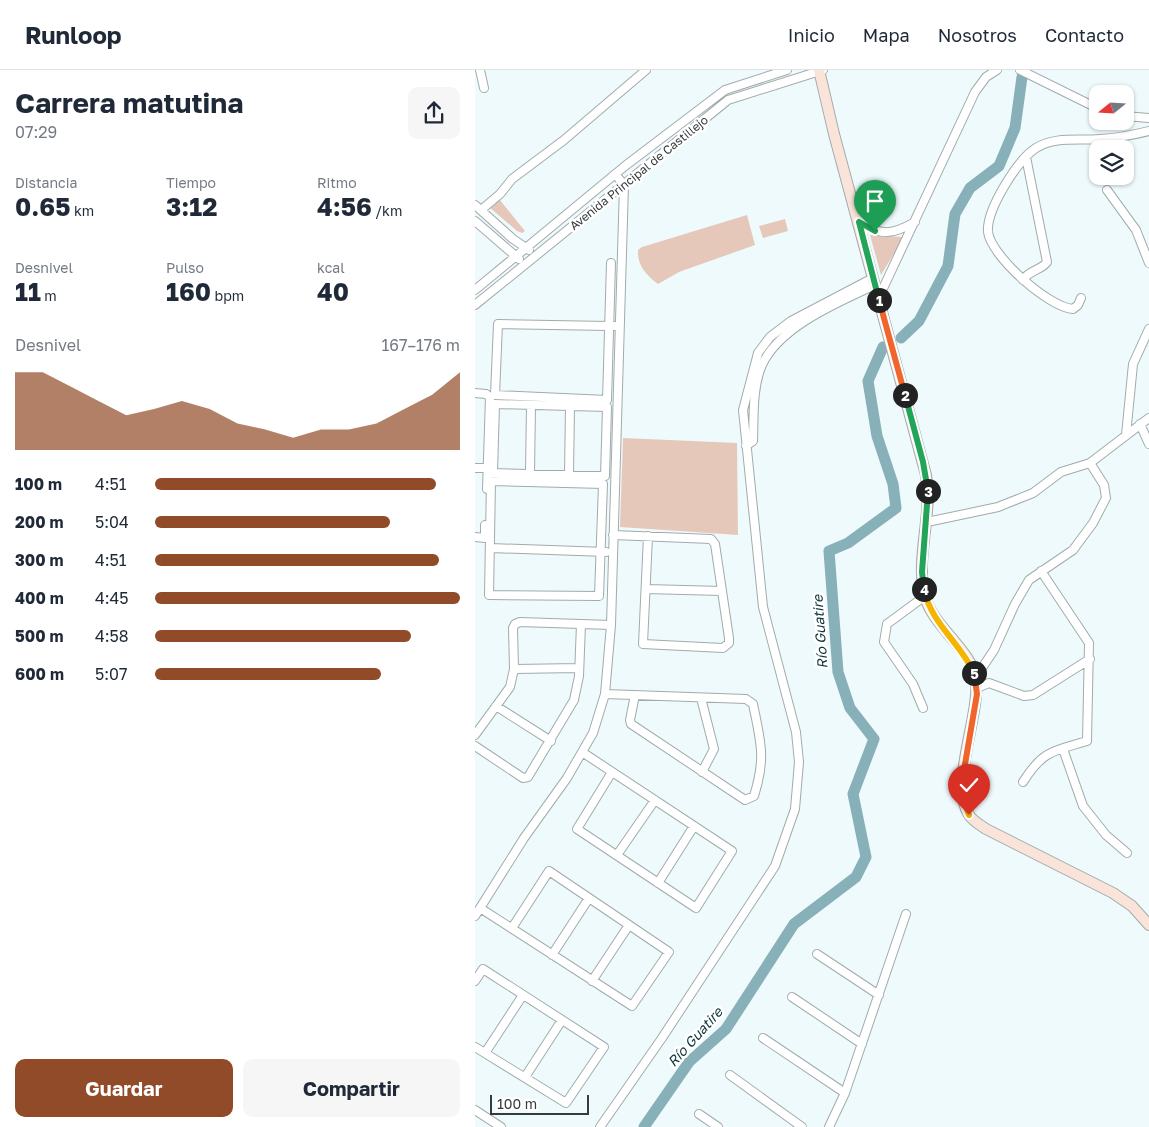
<!DOCTYPE html>
<html lang="es">
<meta charset="utf-8">
<style>
body{margin:0;font-family:"Golos Text",sans-serif;background:#f6f6f7;color:#1f2937;height:100vh;display:flex;flex-direction:column;font-size:19px;white-space:nowrap}
*{box-sizing:border-box;margin:0}
p{font-size:16px;color:#747a83}
.icon{flex:none;width:28px;height:28px;fill:none;stroke:currentColor;stroke-width:2;stroke-linecap:round;stroke-linejoin:round}
.map{position:relative;flex:1;overflow:hidden}
.panel{display:flex;flex-direction:column;background:#fff;width:475px}
.panel>*{flex:none}
.needle{width:32px;rotate:252deg}
.buttons{position:absolute;left:614px;top:15px;display:grid;gap:10px}
.buttons a{display:grid;place-items:center;width:45px;height:45px;border-radius:10px;background:#fff;box-shadow:0 1px 4px #0004;font-size:25px}
.scale{position:absolute;left:15px;bottom:12px;width:99px;box-sizing:border-box;padding-left:5px;border:2px solid #363a3b;border-top:0;font-size:14px;line-height:18px;white-space:nowrap;color:#363a3b;-webkit-text-stroke:4px #fff;paint-order:stroke}
.pin{position:absolute;display:grid;place-items:center;width:42px;height:42px;color:#fff;margin:-51px -21px;border-radius:50% 50% 50% 0;rotate:-45deg;box-shadow:0 0 5px #0007}
.pin .icon{rotate:45deg}
.km{position:absolute;width:25px;height:25px;margin:-12px;border-radius:50%;background:#222;color:#fff;font-size:14px;line-height:25px;text-align:center}
.round{display:grid;place-items:center;flex:none;width:52px;height:52px;border-radius:10px;background:#f6f6f7}
.headline{display:flex;align-items:center;justify-content:space-between;height:85px;padding:0 15px}
h1{font-size:28px;font-weight:700;line-height:38px}
.stats{display:grid;grid-template-columns:repeat(3,1fr);gap:8px;height:85px;padding:5px 15px}
.stats div{display:grid;align-content:center}
.stats b{font-size:25px;font-weight:700}
.stats small{font-size:14px;font-weight:400}
.stats p{font-size:14px}
.chart{height:140px;padding:10px 15px}
.chart p{display:flex;justify-content:space-between}
.chart svg{width:100%;height:90px;margin-top:5px;fill:#924b28;opacity:.7}
.button{display:flex;gap:10px;margin-top:auto;padding:10px 15px}
.button a{flex:1;height:58px;border-radius:10px;background:#924b28;color:#fff;font-size:20px;font-weight:700;line-height:58px;text-align:center}
.button a+a{background:#f6f6f7;color:#1f2937}
ul{padding:0 15px;list-style:none;font-size:16px}
li{display:grid;grid-template-columns:80px 60px 1fr;align-items:center;height:38px}
li i{height:12px;border-radius:6px;background:#924b28}
header{display:flex;align-items:center;gap:30px;box-sizing:border-box;height:70px;padding:0 25px;background:#fff;border-bottom:1px solid #e0e1e3}
header strong{font-size:24px}
nav{display:flex;gap:28px;margin-inline-start:auto;font-size:18px}
main{display:flex;flex:1;min-height:0}
.map>svg:first-child{display:block}
.green{fill:#e6c8bb}
.lines{fill:none;stroke-linecap:round;stroke-linejoin:round}
.river{stroke:#87b0b8;stroke-width:11}
.street-casing{stroke:#a1abad;stroke-width:10}
.secondary-casing{stroke:#a1abad;stroke-width:12}
.street{stroke:#fff;stroke-width:8}
.secondary{stroke:#fae4da;stroke-width:10}
.split-1-casing{stroke:#fff;stroke-width:10}
.split-2-casing{stroke:#fff;stroke-width:10}
.split-3-casing{stroke:#fff;stroke-width:10}
.split-4-casing{stroke:#fff;stroke-width:10}
.split-5-casing{stroke:#fff;stroke-width:10}
.split-6-casing{stroke:#fff;stroke-width:10}
.split-7-casing{stroke:#fff;stroke-width:10}
.split-1{stroke:#22a559;stroke-width:6}
.split-2{stroke:#f0652b;stroke-width:6}
.split-3{stroke:#22a559;stroke-width:6}
.split-4{stroke:#22a559;stroke-width:6}
.split-5{stroke:#f5b400;stroke-width:6}
.split-6{stroke:#f0652b;stroke-width:6}
.split-7{stroke:#f5b400;stroke-width:6}
.labels{text-anchor:middle;stroke-width:5;stroke-linejoin:round;paint-order:stroke}
.street-label{font-size:12px;fill:#363a3b;stroke:#fff}
.water-label{font-size:14px;font-style:italic;fill:#0e363d;stroke:#fff}
</style>
<header>
<strong>Runloop</strong>
<nav><a>Inicio</a><a>Mapa</a><a>Nosotros</a><a>Contacto</a></nav>
</header>
<main>
<section class="panel">
<div class="headline"><div><h1>Carrera matutina</h1><p>07:29</p></div><a class="round"><svg class="icon" aria-label="share" viewBox="0 0 24 24"><path d="M12 15V3M7 8l5-5 5 5M5 13v7h14v-7"/></svg></a></div>
<div class="stats">
<div><p>Distancia</p><b>0.65<small> km</small></b></div>
<div><p>Tiempo</p><b>3:12</b></div>
<div><p>Ritmo</p><b>4:56<small> /km</small></b></div>
</div>
<div class="stats">
<div><p>Desnivel</p><b>11<small> m</small></b></div>
<div><p>Pulso</p><b>160<small> bpm</small></b></div>
<div><p>kcal</p><b>40</b></div>
</div>
<div class="chart"><p><span>Desnivel</span>167–176 m</p>
<svg viewBox="0 0 160 44" preserveAspectRatio="none"><path d="M0 44V6L10 6L20 13L30 20L40 27L50 24L60 20L70 24L80 31L90 34L100 38L110 34L120 34L130 31L140 24L150 17L160 6V44z"/></svg>
</div>
<ul>
<li><b>100 m</b>4:51<i style="width:92%"></i></li>
<li><b>200 m</b>5:04<i style="width:77%"></i></li>
<li><b>300 m</b>4:51<i style="width:93%"></i></li>
<li><b>400 m</b>4:45<i style="width:100%"></i></li>
<li><b>500 m</b>4:58<i style="width:84%"></i></li>
<li><b>600 m</b>5:07<i style="width:74%"></i></li>
</ul>
<div class="button"><a>Guardar</a><a>Compartir</a></div>
</section>
<div class="map">
<svg width="674" height="1057" viewBox="0 0 674 1057">
<rect width="100%" height="100%" fill="#effafc"/>
<!-- green -->
<path class="green" d="M24 129 50 161 47 163 42 161 14 137Z
M272 145 280 175 204 202 183 214C171 205 162 195 163 180L167 177Z
M310 149 313 161 288 168 284 156Z
M395 165 429 167 406 205Z
M148 368 262 373 263 465 145 457Z"/>
<g class="lines">
<!-- river -->
<path class="river" d="M426 268 444 251 473 196 480 144 495 118 524 96 540 58 547 7 551 0
M169 1057 214 992 251 959 319 854 381 807 391 787 378 724 399 669 375 638 363 602 354 481 373 473 421 438 418 414 402 366 393 311 408 277"/>
<defs>
<path id="street" d="M5 0 9 18
M545 0 622 38
M650 46 674 48
M632 120 661 160 674 193
M0 135 38 169 54 180
M6 140 25 124 37 109 89 70 171 0
M0 151 44 189
M383 152C407 166 417 165 440 152
M136 193 132 330 20 325 23 254 134 256H144
M548 210C554 200 567 200 572 192L551 87
M0 220 150 96 250 20 312 0
M404 227 500 22 511 7 522 0
M606 228 603 235 598 239C573 237 516 186 513 162 511 140 543 89 561 78 580 66 604 71 625 69 642 68 658 65 674 61
M0 235 253 30 348 0
M0 323 11 324 15 327 12 419
M20 334 132 337 130 406 18 403Z
M665 354 674 374
M651 365 658 294 674 259
M271 376 278 371C279 346 277 318 287 295 304 257 363 232 400 215
M0 398H12
M55 404 56 335
M94 405 95 336
M16 411 128 414 124 526 14 525Z
M452 452 523 437 558 423 586 402 615 393 674 348
M138 465 236 469 240 474 254 568V573L248 578 168 574 173 466
M0 467 10 468V455
M15 478 131 482
M171 519 247 521
M39 599 104 598
M501 607 519 580 540 534 554 510 598 480 618 453 631 428 629 415 615 393
M502 618 514 613 549 626 558 625 615 589
M130 624 271 629 278 634C286 673 291 688 279 726L270 730 156 654 155 650 160 625
M226 628 239 679 227 702
M21 636 76 671
M448 638 438 614 409 572 412 554 450 526
M0 665 35 617 39 599 38 558 40 554 45 552 136 555
M0 676 48 708 53 707 99 630 104 606 106 554
M588 679 608 736 631 765 652 783
M107 682 257 781 221 838 102 759 137 702
M548 712C568 680 579 681 612 671L614 573 566 501
M142 785 180 730
M183 813 219 756
M5 838 157 936 194 882 74 801 37 858
M0 846 49 768 92 708 118 663 130 624 136 555 149 115 140 104
M342 884 404 925
M77 885 114 828
M0 911 8 899 129 977 91 1033 0 977
M117 911 154 855
M317 927 387 974
M288 968 370 1023
M10 983 48 925
M255 1005 327 1057
M50 1007 87 950
M0 1040 26 1057
M224 1044 243 1057
M125 1057 187 968 300 796 320 739 324 692 321 662 288 537 268 340 283 283 295 267 316 251 398 208
M354 1057 370 1023 431 844"/>
<path id="secondary" d="M344 0 359 64 451 405C458 446 440 487 450 527 459 558 498 581 501 610 505 646 474 715 494 745 498 751 505 755 511 759L638 823 657 836 674 855"/>
</defs>
<!-- street casing -->
<use href="#street" class="street-casing"/>
<!-- secondary casing -->
<use href="#secondary" class="secondary-casing"/>
<!-- street -->
<use href="#street" class="street"/>
<!-- secondary -->
<use href="#secondary" class="secondary"/>
</g>
<g class="lines">
<defs>
<path id="split-1" d="M400 161 384 152 404 230"/>
<path id="split-2" d="M404 230 430 325"/>
<path id="split-3" d="M430 325 448 392 453 421"/>
<path id="split-4" d="M449 519 447 502 453 421"/>
<path id="split-5" d="M449 519C456 554 485 572 499 603"/>
<path id="split-6" d="M489 700 502 624 499 603"/>
<path id="split-7" d="M489 700 488 729 494 745"/>
</defs>
<!-- split-1 casing -->
<use href="#split-1" class="split-1-casing"/>
<!-- split-2 casing -->
<use href="#split-2" class="split-2-casing"/>
<!-- split-3 casing -->
<use href="#split-3" class="split-3-casing"/>
<!-- split-4 casing -->
<use href="#split-4" class="split-4-casing"/>
<!-- split-5 casing -->
<use href="#split-5" class="split-5-casing"/>
<!-- split-6 casing -->
<use href="#split-6" class="split-6-casing"/>
<!-- split-7 casing -->
<use href="#split-7" class="split-7-casing"/>
<!-- split-1 -->
<use href="#split-1" class="split-1"/>
<!-- split-2 -->
<use href="#split-2" class="split-2"/>
<!-- split-3 -->
<use href="#split-3" class="split-3"/>
<!-- split-4 -->
<use href="#split-4" class="split-4"/>
<!-- split-5 -->
<use href="#split-5" class="split-5"/>
<!-- split-6 -->
<use href="#split-6" class="split-6"/>
<!-- split-7 -->
<use href="#split-7" class="split-7"/>
</g>
<g class="labels">
<!-- street labels -->
<g class="street-label">
<text transform="translate(164 103) rotate(-39)" y="4">Avenida Principal de Castillejo</text>
</g>
<!-- water labels -->
<g class="water-label">
<text transform="translate(345 562) rotate(-94)" y="5">Río Guatire</text>
<text transform="translate(220 967) rotate(-48)" y="5">Río Guatire</text>
</g>
</g>
</svg>
<div class="buttons">
<a><svg class="needle" viewBox="-14 -14 28 28"><path d="M0-13l5 13h-10z" fill="#e53935"/><path d="M0 13l5-13h-10z" fill="#747a83"/></svg></a>
<a><svg class="icon" aria-label="layers" viewBox="0 0 24 24"><path d="M12 4l9 5-9 5-9-5zM3 14l9 5 9-5"/></svg></a>
</div>
<div class="scale">100 m</div>
<div class="pin" style="left:400px;top:161px;background:#1e9e55"><svg class="icon" aria-label="arrive" viewBox="0 0 24 24"><path d="M6 21V4h12l-3 4 3 4H6"/></svg></div>
<div class="pin" style="left:494px;top:745px;background:#d93025"><svg class="icon" aria-label="check" viewBox="0 0 24 24"><path d="M5 12l5 5 9-10"/></svg></div>
<b class="km" style="left:404px;top:230px">1</b>
<b class="km" style="left:430px;top:325px">2</b>
<b class="km" style="left:453px;top:421px">3</b>
<b class="km" style="left:449px;top:519px">4</b>
<b class="km" style="left:499px;top:603px">5</b>
</div>
</main>
